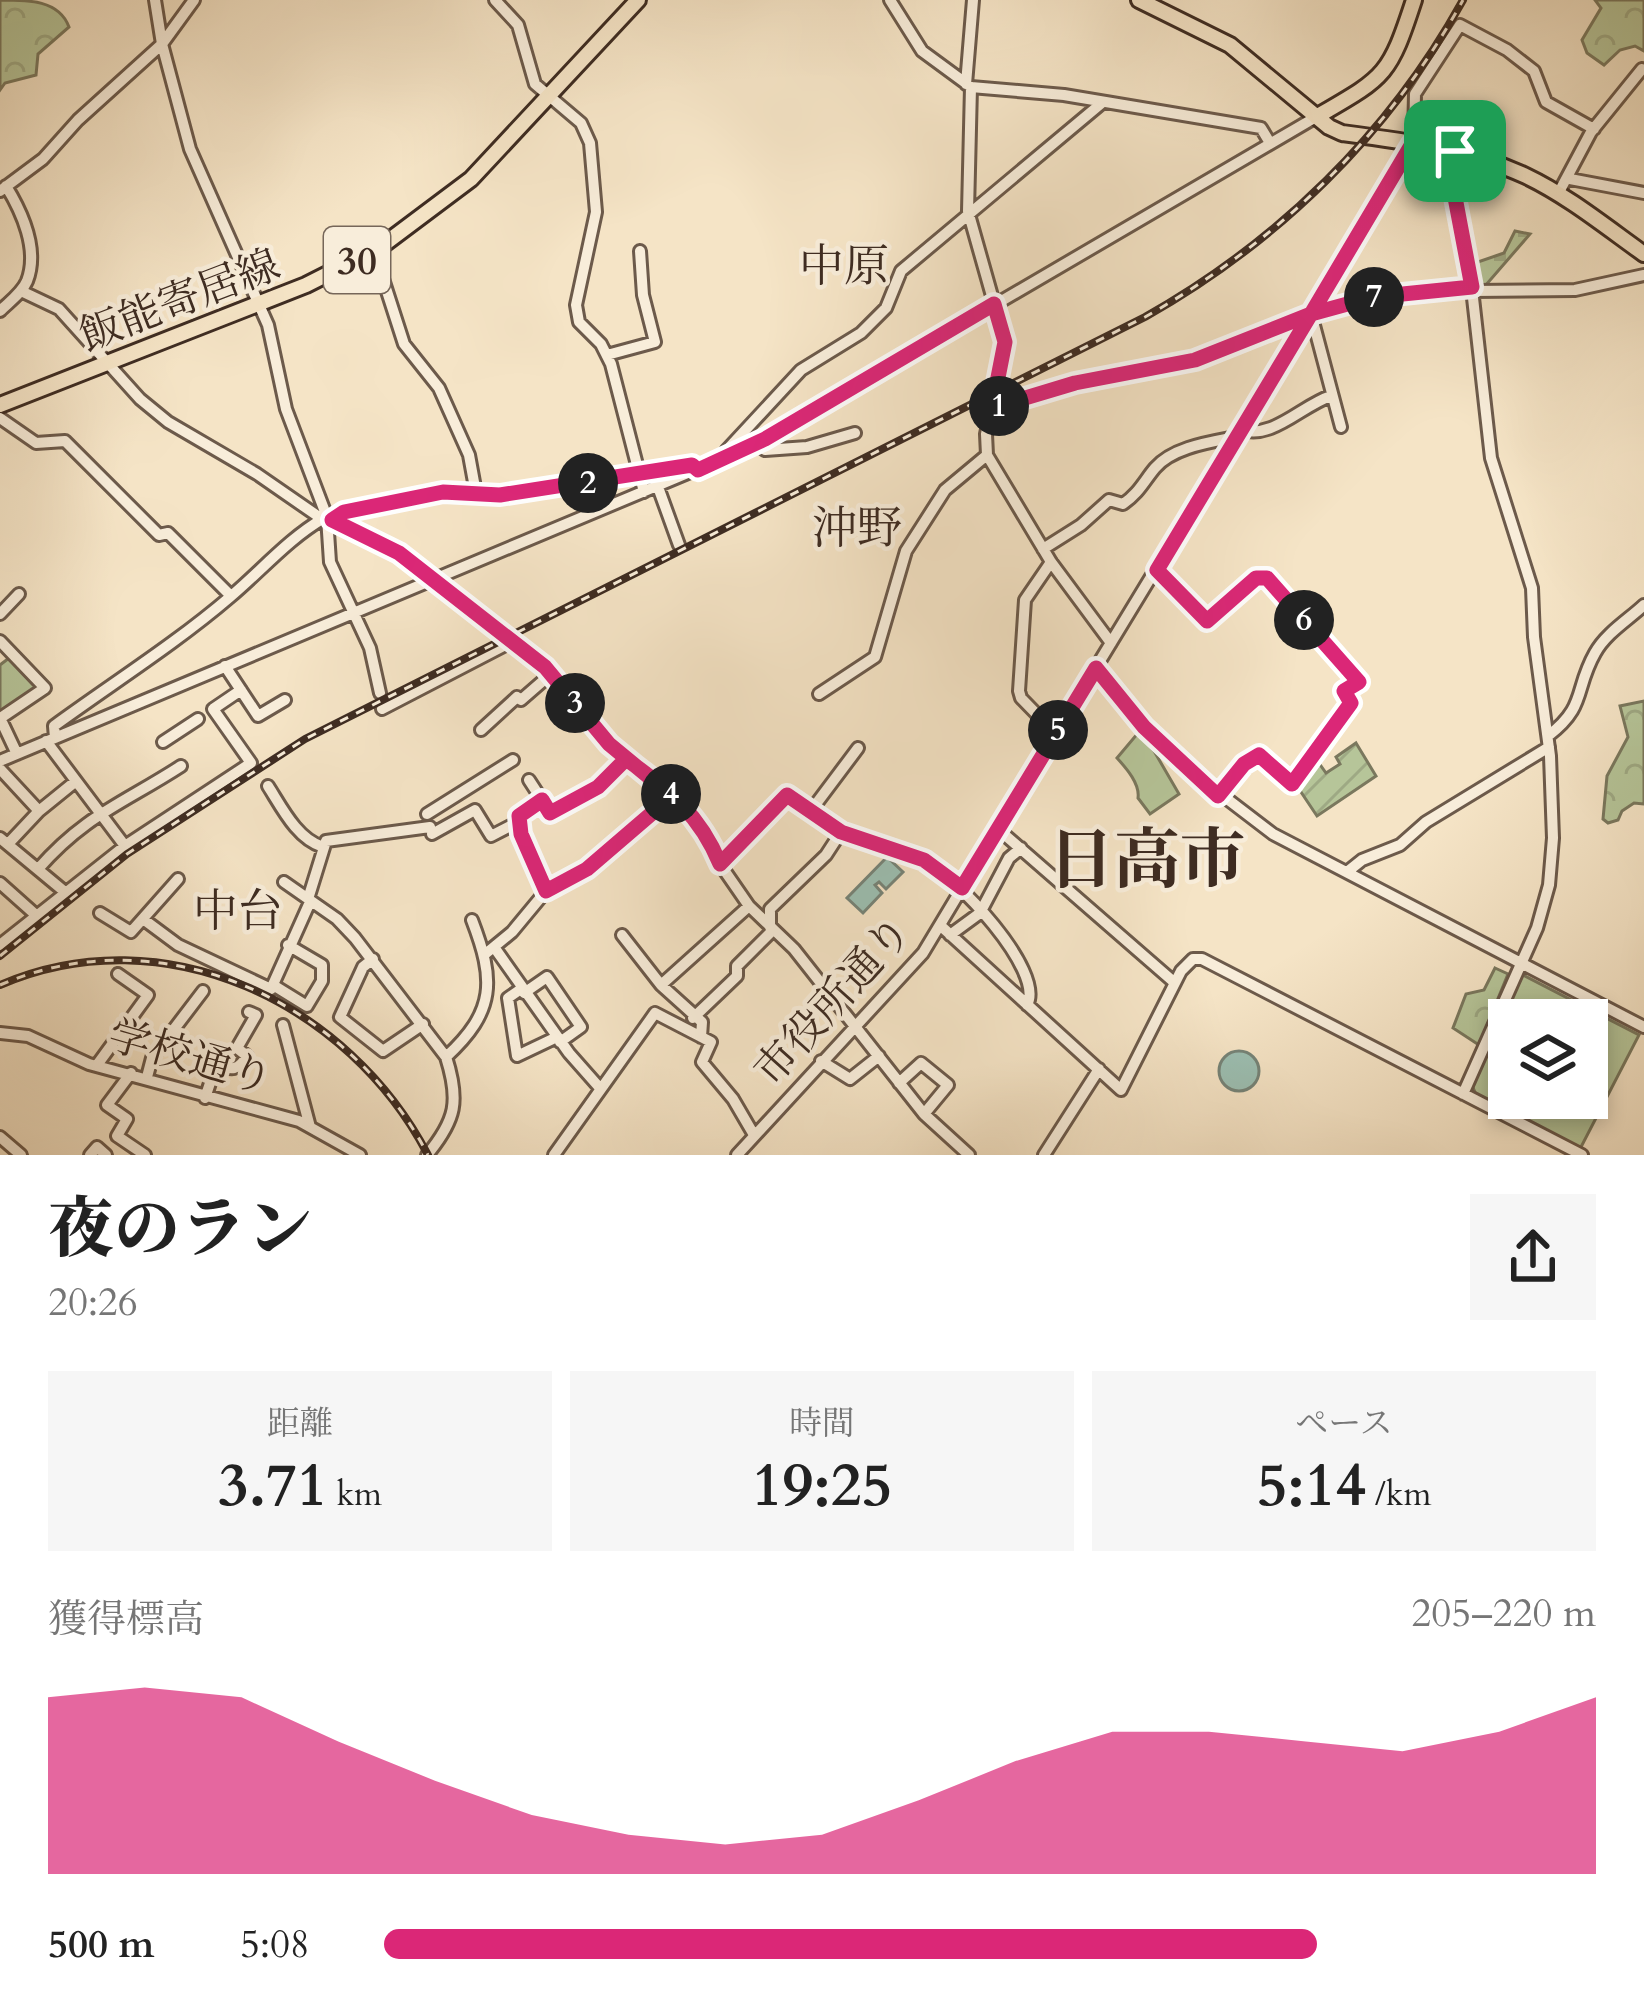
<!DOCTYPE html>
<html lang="ja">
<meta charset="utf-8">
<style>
body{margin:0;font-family:Cardo,"Noto Serif JP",serif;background:#f6f6f6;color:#222;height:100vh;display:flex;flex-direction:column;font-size:45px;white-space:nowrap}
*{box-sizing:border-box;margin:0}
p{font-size:39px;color:#767676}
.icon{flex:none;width:66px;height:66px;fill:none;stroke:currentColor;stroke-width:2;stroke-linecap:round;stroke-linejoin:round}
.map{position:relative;height:1155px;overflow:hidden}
.panel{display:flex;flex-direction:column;background:#fff;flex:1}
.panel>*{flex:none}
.buttons{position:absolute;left:1488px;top:999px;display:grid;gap:24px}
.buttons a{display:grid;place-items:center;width:120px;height:120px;border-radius:0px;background:#fff;box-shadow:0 6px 18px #0003;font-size:60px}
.pin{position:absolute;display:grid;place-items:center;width:102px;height:102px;color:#fff;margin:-51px;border-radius:24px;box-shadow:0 6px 18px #0006}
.km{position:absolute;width:60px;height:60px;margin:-30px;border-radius:50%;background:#222;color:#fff;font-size:33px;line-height:60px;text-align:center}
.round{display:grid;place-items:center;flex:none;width:126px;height:126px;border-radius:0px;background:#f6f6f6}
.summary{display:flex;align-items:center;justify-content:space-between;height:204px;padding:0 48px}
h1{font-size:66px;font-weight:800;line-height:90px}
.figures{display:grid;grid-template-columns:repeat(3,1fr);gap:18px;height:204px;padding:12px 48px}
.figures div{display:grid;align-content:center;border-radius:0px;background:#f6f6f6;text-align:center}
.figures b{font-size:60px;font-weight:800}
.figures small{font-size:33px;font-weight:400}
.figures p{font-size:33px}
.chart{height:336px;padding:24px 48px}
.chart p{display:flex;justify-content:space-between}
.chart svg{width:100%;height:216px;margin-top:12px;fill:#db2777;opacity:.7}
ul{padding:0 48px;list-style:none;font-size:39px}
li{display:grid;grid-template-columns:192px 144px 1fr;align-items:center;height:90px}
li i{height:30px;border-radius:15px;background:#db2777}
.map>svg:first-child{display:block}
.forest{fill:url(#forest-crowns);stroke:#7a785e;stroke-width:3}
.cemetery{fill:url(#cemetery-stones);stroke:#7a785e;stroke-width:3}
.park{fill:#b6c599;stroke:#7a785e;stroke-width:3;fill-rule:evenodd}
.garden{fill:url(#garden-furrows);stroke:#7a785e;stroke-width:3}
.water{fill:#9cbfb2;stroke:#768478;stroke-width:3}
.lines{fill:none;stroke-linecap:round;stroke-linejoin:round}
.minor-casing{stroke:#6c5a4b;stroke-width:16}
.major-casing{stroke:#3e2c22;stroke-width:20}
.minor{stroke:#f8edda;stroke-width:10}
.major{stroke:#f5e4c6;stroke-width:14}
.rail-casing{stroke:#3e2c22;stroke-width:8}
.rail{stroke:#f8edda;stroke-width:3;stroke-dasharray:9;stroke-linecap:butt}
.route-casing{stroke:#fff;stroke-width:24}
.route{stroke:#db2777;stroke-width:15}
.labels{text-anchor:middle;stroke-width:9;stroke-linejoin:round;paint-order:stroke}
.shield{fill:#f8edda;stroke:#766659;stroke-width:3}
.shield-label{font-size:39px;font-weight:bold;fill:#3e2c22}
.street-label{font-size:42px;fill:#3e2c22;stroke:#f8edda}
.neighbourhood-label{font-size:45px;fill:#3e2c22;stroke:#f8edda}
.town-label{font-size:66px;font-weight:bold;fill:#3e2c22;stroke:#f8edda}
</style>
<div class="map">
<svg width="1644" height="1155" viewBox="0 0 1644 1155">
<defs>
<pattern id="forest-crowns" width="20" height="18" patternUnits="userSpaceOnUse" patternTransform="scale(3)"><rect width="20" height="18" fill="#b6c599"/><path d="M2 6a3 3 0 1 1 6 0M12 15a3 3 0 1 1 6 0" fill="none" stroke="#9ea984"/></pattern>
<pattern id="cemetery-stones" width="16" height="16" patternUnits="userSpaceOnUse" patternTransform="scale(3)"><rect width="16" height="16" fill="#b6c599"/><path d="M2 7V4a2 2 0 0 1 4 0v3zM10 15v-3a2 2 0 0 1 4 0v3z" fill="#9ea984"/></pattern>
<pattern id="garden-furrows" width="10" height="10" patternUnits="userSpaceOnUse" patternTransform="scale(3)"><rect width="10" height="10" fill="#b6c599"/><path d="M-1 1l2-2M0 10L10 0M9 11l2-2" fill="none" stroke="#9ea984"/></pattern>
</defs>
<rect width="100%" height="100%" fill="#f5e4c6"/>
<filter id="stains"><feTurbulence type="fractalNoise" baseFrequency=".00167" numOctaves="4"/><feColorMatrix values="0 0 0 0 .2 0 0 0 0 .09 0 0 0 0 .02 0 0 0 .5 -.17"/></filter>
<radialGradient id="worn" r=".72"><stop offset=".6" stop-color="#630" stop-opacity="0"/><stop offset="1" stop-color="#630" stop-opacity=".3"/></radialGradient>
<!-- forest -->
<path class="forest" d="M0 0C29 0 59 0 69 27L38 54 36 75 5 83 0 90Z
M1595 0H1644V51L1635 46 1620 50 1604 65 1587 53 1582 40 1601 8Z
M1644 701V804L1634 803 1622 811 1618 820 1608 823 1603 819 1607 776 1628 737 1620 706Z
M1495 968 1508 974 1479 1045 1453 1028 1466 994 1484 990Z"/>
<!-- cemetery -->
<path class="cemetery" d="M1515 231 1530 234 1485 286H1475L1472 264 1504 253Z"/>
<!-- park -->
<path class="park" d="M9 658 37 689 0 714V665Z
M1138 733 1154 751 1179 794 1150 814 1138 798C1140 784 1127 769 1117 758Z
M1521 974 1639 1035 1580 1149 1477 1097 1472 1085ZM1509 1020H1587V1098H1509Z"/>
<!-- garden -->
<path class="garden" d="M1356 743 1376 776 1317 816 1297 786 1316 759 1326 773 1340 764 1336 757Z"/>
<!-- water -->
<path class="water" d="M887 857 903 872 886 889 879 882 875 885 882 893 863 913 847 898Z
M1219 1071a20 20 0 1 1 40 0a20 20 0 1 1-40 0Z"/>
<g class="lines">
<defs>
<path id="minor" d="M155 0 162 44 190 149 268 325 286 409 327 517 330 562 370 648 380 693
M495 0 518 25 535 84 581 123 590 143 596 212 576 305 579 322 601 344 611 364 644 492
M890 0 922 51 971 87 1064 95 1261 128 1270 143
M966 84 973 0
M971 87 968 211 1005 342 986 434 987 455 1051 562 1111 643
M1455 151 1453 192 1472 289 1491 458 1532 588 1534 637 1550 756 1553 838 1549 885 1537 928 1463 1094
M1570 179 1644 193
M0 191 43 159 78 120 162 44 194 0
M1558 194 1591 132 1642 69
M374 251 404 344 439 388 469 455 476 493
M21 291 59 309 140 399 168 422 257 474 322 519
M1472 291 1575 290 1644 275
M0 311C9 302 22 293 27 281 39 250 22 212 6 186
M1311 314 1341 427
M607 355 655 342 643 295 640 251
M992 408 1075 383 1195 360 1296 317 1373 297 1472 287
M0 418 36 443 65 441 159 535 168 533 231 596
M1240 429C1272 441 1302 405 1331 396
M757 444 765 450 807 447 855 433
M726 458V451L801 370 861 333 886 308 901 271 1103 102
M658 487 679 545
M327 517 399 553 552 673 609 744 663 786 705 829 720 864 749 906 794 949 924 1114 969 1155
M333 520 344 512 443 492 500 495 692 465 698 470
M1043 549 1081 525 1109 500 1123 504C1139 493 1144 481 1155 468 1173 447 1211 442 1236 437
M1051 562 1025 600 1019 691 1021 698 1056 734
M1157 570 1207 621 1256 577 1267 578 1359 682 1344 691 1351 703 1294 782 1289 784 1259 755 1244 764 1218 796
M0 614 19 594
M0 641 45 688 2 717
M225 666 258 716 285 700
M1096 668 1144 727 1184 766 1273 834 1644 1027
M819 694 875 657 906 551 945 490 987 455
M382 709 511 642
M0 718 17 754
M481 730 517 697 521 700 552 673
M1548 736C1587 706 1574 690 1595 653 1606 633 1628 620 1644 605
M55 738 54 726C113 683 175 644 230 597 262 570 288 539 324 518
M46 741 125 846
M163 742 198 719
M0 761 757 444 1316 117
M0 769 39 811
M529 780 542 800
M268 786C282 808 297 839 323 847
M810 812 858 748
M427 814 513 760
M998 829 1175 983
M432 834 475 810 491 836 518 822
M0 838 65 892
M8 844 39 811 76 781
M720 864 787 795C804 808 822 823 842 832 867 845 897 848 923 860 954 874 1046 971 1027 1005
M38 869C85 815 124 803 181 766
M1347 872 1362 860 1400 845 1426 822 1549 747
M284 882 337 919 355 938 446 1057C460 1101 456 1120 427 1155
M0 883 37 916
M546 891 522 834 519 816 542 800 551 813 598 787 626 759
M308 899 326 841 430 827
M100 913 131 932 178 879
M143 919 178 945 271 989 310 902
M770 927V909L826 855 841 832
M942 927 1121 1090 1181 971 1193 959H1202L1582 1155
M622 935 661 985 702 1022 701 1037
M950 935 980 913 1009 858 1021 848
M0 945 125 846 251 763 213 709 241 690
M494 947 569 1053 599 1087
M484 955 512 932 546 891 587 869 672 796
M373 959 363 967 340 1017 383 1051 423 1024
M273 985 307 1006 322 981V965L288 945
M661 985 749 906
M521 989 508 998 517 1056 557 1037
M524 993 547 977 581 1027 560 1042
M693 1018 737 976V966L773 930
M283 1025 310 1127
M0 1033 28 1036 89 1064 299 1121 360 1155
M446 1057C496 1011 495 980 472 920
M821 1061 850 1079 879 1056
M97 1065 148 995 118 974
M131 1073 107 1105 127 1119 117 1136 145 1155
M147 1077 152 1058 203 991
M899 1083 921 1063 948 1085 924 1114
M205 1098 216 1065C232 1070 238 1071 247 1056L237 1048 256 1015 249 1012
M0 1137 21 1155
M90 1155 97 1147 106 1155
M554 1155 655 1013 711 1042 702 1062 733 1099 754 1135
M737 1155 923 953 962 888 1400 167 1414 138 1415 94 1460 25 1507 50 1534 71 1546 102 1594 129
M1044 1155 1099 1069"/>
<path id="major" d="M1139 0 1230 45 1329 127 1342 133C1404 141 1468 149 1526 176 1568 196 1606 227 1644 254
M1316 117C1385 77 1389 77 1414 0
M0 405 306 285 379 248 471 179 638 0"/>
</defs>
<!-- minor casing -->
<use href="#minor" class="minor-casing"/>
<!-- major casing -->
<use href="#major" class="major-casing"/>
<!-- minor -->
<use href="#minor" class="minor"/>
<!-- major -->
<use href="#major" class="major"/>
<defs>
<path id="rail" d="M0 956 127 854 305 739 1145 317C1278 242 1389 134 1463 0
M0 985C164 914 349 1003 428 1155"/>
</defs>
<!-- rail casing -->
<use href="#rail" class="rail-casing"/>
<!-- rail -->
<use href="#rail" class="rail"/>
</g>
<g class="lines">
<defs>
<path id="route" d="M1455 151 1412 144 1311 314 1195 360 1075 383 992 408 1005 342 994 304 765 439 698 470 692 465 500 495 443 492 344 512 332 520 399 553 545 667 609 744 672 796 587 869 546 891 521 834 519 816 542 800 550 813 598 787 626 759C669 790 700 815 720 864L787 795 841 832 924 860 962 888 1096 668 1144 727 1218 796 1244 764 1259 755 1292 784 1351 703 1344 691 1359 682 1267 578H1256L1207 621 1157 570 1311 314 1373 297 1472 287 1454 192 1455 151"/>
</defs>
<!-- route casing -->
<use href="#route" class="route-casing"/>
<!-- route -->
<use href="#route" class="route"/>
</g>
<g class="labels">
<!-- shield labels -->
<rect class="shield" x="324" y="227" width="66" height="66" rx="9"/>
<g class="shield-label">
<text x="357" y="274">30</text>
</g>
<!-- street labels -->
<g class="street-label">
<text transform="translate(179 299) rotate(-21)" y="15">飯能寄居線</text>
<text transform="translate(832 1000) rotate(-48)" y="15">市役所通り</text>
<text transform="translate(191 1056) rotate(16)" y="15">学校通り</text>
</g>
<!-- neighbourhood labels -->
<g class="neighbourhood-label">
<text x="844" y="281">中原</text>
<text x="857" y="543">沖野</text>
<text x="238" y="926">中台</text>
</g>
<!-- town labels -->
<g class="town-label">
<text x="1147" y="882">日高市</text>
</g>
</g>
<rect width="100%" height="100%" filter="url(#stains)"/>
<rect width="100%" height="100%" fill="url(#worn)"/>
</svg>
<div class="buttons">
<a><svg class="icon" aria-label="layers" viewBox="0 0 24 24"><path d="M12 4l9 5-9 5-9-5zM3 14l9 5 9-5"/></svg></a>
</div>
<div class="pin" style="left:1455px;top:151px;background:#1e9e55"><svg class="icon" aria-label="arrive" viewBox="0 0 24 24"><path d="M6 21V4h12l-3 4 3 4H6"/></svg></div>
<b class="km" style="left:999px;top:406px">1</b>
<b class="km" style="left:588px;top:483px">2</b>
<b class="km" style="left:575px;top:703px">3</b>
<b class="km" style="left:671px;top:794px">4</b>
<b class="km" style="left:1058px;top:730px">5</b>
<b class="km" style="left:1304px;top:620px">6</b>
<b class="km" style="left:1374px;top:297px">7</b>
</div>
<section class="panel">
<div class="summary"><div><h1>夜のラン</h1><p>20:26</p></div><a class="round"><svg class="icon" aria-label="share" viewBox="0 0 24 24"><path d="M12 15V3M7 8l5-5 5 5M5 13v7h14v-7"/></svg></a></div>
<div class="figures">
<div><p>距離</p><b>3.71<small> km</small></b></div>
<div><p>時間</p><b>19:25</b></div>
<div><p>ペース</p><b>5:14<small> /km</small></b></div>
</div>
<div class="chart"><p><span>獲得標高</span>205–220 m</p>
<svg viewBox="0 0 160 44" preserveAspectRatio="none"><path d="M0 44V8L10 6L20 8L30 17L40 25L50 32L60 36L70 38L80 36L90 29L100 21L110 15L120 15L130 17L140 19L150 15L160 8V44z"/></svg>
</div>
<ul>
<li><b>500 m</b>5:08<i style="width:77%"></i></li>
</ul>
</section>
